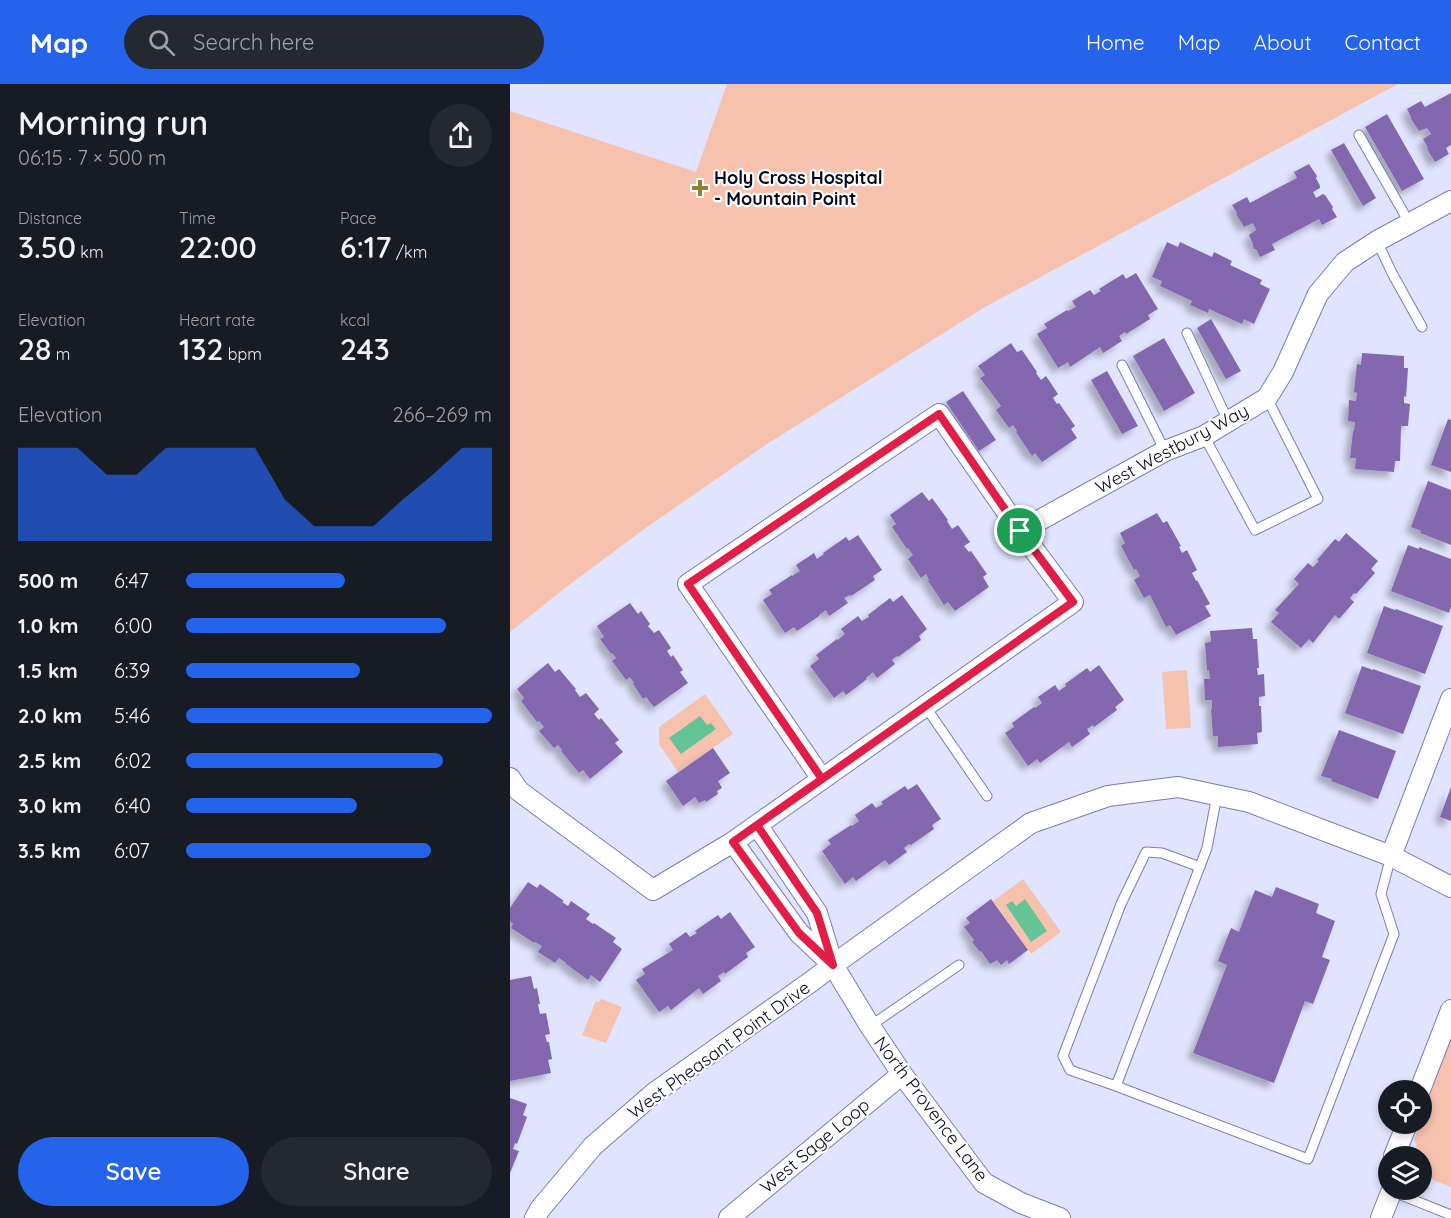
<!DOCTYPE html>
<meta charset="utf-8">
<style>
body{margin:0;font-family:Quicksand,sans-serif;background:#242831;color:#f1f3f6;height:100vh;display:flex;flex-direction:column;font-size:22px;white-space:nowrap}
*{box-sizing:border-box;margin:0}
p{font-size:20px;color:#9ea1a6}
.icon{flex:none;width:33px;height:33px;fill:none;stroke:currentColor;stroke-width:2;stroke-linecap:round;stroke-linejoin:round}
.map{position:relative;flex:1;overflow:hidden}
.drawer{display:flex;flex-direction:column;background:#171b24;width:510px}
.drawer>*{flex:none}
.tools{position:absolute;left:868px;top:996px;display:grid;gap:12px}
.tools a{display:grid;place-items:center;width:54px;height:54px;border-radius:50%;background:#171b24;box-shadow:0 3px 9px #0003;font-size:30px}
.pin{position:absolute;display:grid;place-items:center;width:51px;height:51px;color:#fff;margin:-26px;border:3px solid #fff;border-radius:50%;box-shadow:0 2px 6px #0007}
.round{display:grid;place-items:center;flex:none;width:63px;height:63px;border-radius:32px;background:#242831}
.summary{display:flex;align-items:center;justify-content:space-between;height:102px;padding:0 18px}
h1{font-size:33px;font-weight:600;line-height:45px}
.figures{display:grid;grid-template-columns:repeat(3,1fr);gap:9px;height:102px;padding:6px 18px}
.figures div{display:grid;align-content:center}
.figures b{font-size:30px;font-weight:600}
.figures small{font-size:16px;font-weight:400}
.figures p{font-size:16px}
.chart{height:168px;padding:12px 18px}
.chart p{display:flex;justify-content:space-between}
.chart svg{width:100%;height:108px;margin-top:6px;fill:#2563eb;opacity:.7}
.button{display:flex;gap:12px;margin-top:auto;padding:12px 18px}
.button a{flex:1;height:69px;border-radius:36px;background:#2563eb;color:#fff;font-size:24px;font-weight:600;line-height:69px;text-align:center}
.button a+a{background:#242831;color:#f1f3f6}
ul{padding:0 18px;list-style:none;font-size:20px}
li{display:grid;grid-template-columns:96px 72px 1fr;align-items:center;height:45px}
li i{height:15px;border-radius:8px;background:#2563eb}
header{display:flex;align-items:center;gap:36px;box-sizing:border-box;height:84px;padding:0 30px;background:#2563eb;color:#fff}
header strong{font-size:28px}
nav{display:flex;gap:33px;margin-inline-start:auto;font-size:21px}
.search{width:420px;height:54px;background:#242831;display:flex;align-items:center;gap:15px;box-sizing:border-box;padding:0 21px;border-radius:33px;color:#9ea1a6;font-size:22px}
main{display:flex;flex:1;min-height:0}
.map>svg:first-child{display:block}
.green{fill:#f6c2ae}
.water{fill:#65c496}
.building{fill:#8367af;filter:url(#shadow)}
.lines{fill:none;stroke-linecap:round;stroke-linejoin:round}
.lane-casing{stroke:#7a7db7;stroke-width:11}
.street-casing{stroke:#7a7db7;stroke-width:22}
.lane{stroke:#fff;stroke-width:9}
.street{stroke:#fff;stroke-width:20}
.route-casing{stroke:#fff;stroke-width:12}
.route{stroke:#e11d48;stroke-width:8}
.poi-dot{fill:#8e8129;stroke:#fff;stroke-width:2}
.labels{text-anchor:middle;stroke-width:4.5;stroke-linejoin:round;paint-order:stroke}
.poi-label{font-size:18px;font-weight:bold;fill:#09091e;stroke:#fff;text-anchor:start}
.street-label{font-size:18px;fill:#09091e;stroke:#fff}
</style>
<header>
<strong>Map</strong>
<div class="search"><svg class="icon" aria-label="search" viewBox="0 0 24 24"><circle cx="10" cy="10" r="6"/><path d="M15 15l6 6"/></svg>Search here</div>
<nav><a>Home</a><a>Map</a><a>About</a><a>Contact</a></nav>
</header>
<main>
<section class="drawer">
<div class="summary"><div><h1>Morning run</h1><p>06:15 · 7 × 500 m</p></div><a class="round"><svg class="icon" aria-label="share" viewBox="0 0 24 24"><path d="M12 15V3M7 8l5-5 5 5M5 13v7h14v-7"/></svg></a></div>
<div class="figures">
<div><p>Distance</p><b>3.50<small> km</small></b></div>
<div><p>Time</p><b>22:00</b></div>
<div><p>Pace</p><b>6:17<small> /km</small></b></div>
</div>
<div class="figures">
<div><p>Elevation</p><b>28<small> m</small></b></div>
<div><p>Heart rate</p><b>132<small> bpm</small></b></div>
<div><p>kcal</p><b>243</b></div>
</div>
<div class="chart"><p><span>Elevation</span>266–269 m</p>
<svg viewBox="0 0 160 44" preserveAspectRatio="none"><path d="M0 44V6L10 6L20 6L30 17L40 17L50 6L60 6L70 6L80 6L90 27L100 38L110 38L120 38L130 27L140 17L150 6L160 6V44z"/></svg>
</div>
<ul>
<li><b>500 m</b>6:47<i style="width:52%"></i></li>
<li><b>1.0 km</b>6:00<i style="width:85%"></i></li>
<li><b>1.5 km</b>6:39<i style="width:57%"></i></li>
<li><b>2.0 km</b>5:46<i style="width:100%"></i></li>
<li><b>2.5 km</b>6:02<i style="width:84%"></i></li>
<li><b>3.0 km</b>6:40<i style="width:56%"></i></li>
<li><b>3.5 km</b>6:07<i style="width:80%"></i></li>
</ul>
<div class="button"><a>Save</a><a>Share</a></div>
</section>
<div class="map">
<svg width="941" height="1134" viewBox="0 0 941 1134">
<defs>
<filter id="shadow"><feDropShadow dx="-5.5" dy="5.5" stdDeviation="3" flood-color="#0004"/></filter>
</defs>
<rect width="100%" height="100%" fill="#e1e4fe"/>
<!-- green -->
<path class="green" d="M217 0H888L475 223 257 360 137 443 55 504 0 548V27L186 88Z
M677 586 681 644 656 645 652 588Z
M195 610 223 650 168 688 149 660V643Z
M513 795 551 848 521 870 483 817Z
M91 915 112 923 96 959 72 951 86 917 88 918Z
M941 951V1103L923 1096 904 1056 910 1040H912V1033Z"/>
<!-- water -->
<path class="water" d="M190 632 197 641 201 639 206 645 171 670 159 654Z
M515 815 537 847 521 858 496 821 502 817 506 822Z"/>
<!-- building -->
<path class="building" d="M941 9V61L936 64 939 70 925 78 917 65 918 64 913 55 921 50 917 44 909 47 901 35V33L897 25 911 17 915 23Z
M877 30 914 95 892 107 855 43Z
M834 59 866 114 853 122 821 66Z
M799 80 807 92 806 94 810 102V104L803 108 806 114 813 110 815 111 823 123 822 125 827 133 812 141 809 135 762 160 765 166 750 173 746 165H744L743 162V160L739 151 746 146 743 139 734 143 726 130 727 129 722 121 737 113 740 119 764 106 787 94 784 88Z
M657 158 668 163 670 158 702 173 704 168 722 177 720 181 752 196 750 200 760 205 744 240 734 235 732 240 699 225 698 229 680 221 682 217 650 202 652 197 642 193Z
M626 189 648 225 638 231 640 235 616 250 615 248 609 252 612 257 593 269 590 263 560 283 558 278 548 284 527 250 537 244 534 240 557 226 558 227 566 223 562 217 580 206 584 211 591 207 589 205 613 190 616 195Z
M701 235 731 287 716 295 687 244Z
M654 254 685 309 654 327 623 272Z
M501 259 507 268 512 266 527 288 526 289 531 296 536 292 548 310 543 314 547 320 549 319 565 342 561 345 567 354 532 378 525 369 522 372 506 348 507 347 503 341 499 344 486 326 491 322 470 294 475 291 468 282Z
M852 269 894 272V284H898L896 313 894 312V319L900 320 898 342H891L890 377H885L884 388 845 385 846 374H840L843 347H844L845 338 838 337 839 316 846 317 847 309 844 308 847 280 851 281Z
M597 287 628 342 612 350 581 296Z
M453 307 486 356 469 367 436 318Z
M938 335 941 336V388L921 381Z
M918 397 941 406V461L910 449 911 447 901 443Z
M412 408 419 417 422 414 438 436 437 437 442 445 448 441 460 458 454 462 459 468 461 467 477 490 473 493 479 503 445 527 438 518 434 521 418 497 419 496 416 490 411 494 398 475 403 471 398 464 397 465 382 443 386 440 380 431Z
M647 429 653 439 657 437 671 462 669 463 672 469 677 466 687 486 682 489 686 497 687 496 700 520 695 522 701 532 666 551 660 541 656 543 640 511 634 514 624 496 630 492 626 485 624 486 611 462 615 459 610 449Z
M836 449 868 477 861 485 865 489 846 510 844 509 840 514 844 518 829 535 825 531 803 559 799 555 791 564 761 538 769 529 765 526 789 500 784 495 798 479 803 483 809 477 807 476 825 455 829 458Z
M348 451 372 486 363 492 365 496 341 512 340 511 334 514 338 519 319 532 316 526 309 531V532L287 547 284 543 275 549 253 516 262 510 259 506 282 491V492L290 487 286 481 304 469 307 475 314 470 313 469 336 453 339 457Z
M898 461 909 465V463L941 475V523L939 529 881 507Z
M392 511 417 545 409 552 411 556 388 573 387 572 382 576 385 580 367 594 363 588 356 594 357 595 336 611 333 607 324 614 300 582 309 575 306 571 327 555 328 556 335 550 331 545 348 532 352 537 359 533 358 531 380 514 383 518Z
M120 519 128 530 131 527 140 540 138 542 144 549 149 546 161 564 157 567 161 573 163 571 173 586 170 588 178 599 144 623 136 613 133 615 123 600 124 599 120 593 116 596 102 577 106 574 102 569 101 570 90 555 94 553 87 542Z
M874 522 885 526 886 525 933 542 915 590 857 569Z
M742 544 743 555H747L749 584H747L748 591 754 590 755 612 749 613V622H751L752 648 747 649 748 660 708 663V652H703L701 625H702V616H695L694 595H700L699 586 697 587 695 559 701 558 700 547Z
M38 579 45 588 49 585 66 605 65 606 70 613 76 609 89 625 84 630 89 636 91 634 109 656 105 659 113 668 80 695 73 686 69 689 51 667 52 666 48 661 44 664 29 647 34 643 29 637 27 638 11 617 14 614 7 605Z
M589 581 614 616 605 623 607 626 584 643 583 641 577 645 580 650 562 663 559 658 530 679 527 675 518 682 495 649 504 643 502 639 524 623 525 624 532 619 528 613 545 601 549 607 556 602 555 600 577 584 580 588Z
M852 582 863 586V585L911 602 893 650 835 629Z
M829 646 886 667 868 715 821 697 822 695 811 692Z
M203 664 220 689 208 697 212 704 207 707 208 710 196 718 195 716 189 719 185 713 173 722 156 697Z
M407 700 431 735 422 741 424 745 401 761 399 760 394 764 397 768 379 781 375 776 346 797 343 793 335 800 312 767 321 760 318 756 341 741 342 742 349 737 345 731 362 719 366 724 373 720 371 718 395 702 398 706Z
M941 703V737L930 733Z
M18 798 27 804 30 800 54 817 52 818 58 822 61 817 80 830 76 835 83 840 84 839 106 854 103 858 112 865 90 898 81 891 78 896 56 880V879L49 874 45 879 28 868 32 862 25 858 24 859 1 844 3 840 0 837V824Z
M766 803 809 820 806 829 825 837 812 873 820 876 803 920 795 917 764 999 683 969 717 881 708 877 721 844 729 848 745 806 762 813Z
M481 815 518 866 499 880 497 876 491 881 487 876 480 880 471 867 470 868 462 858 464 856 454 843 460 839 456 834Z
M220 828 245 863 236 869 238 873 215 890 214 888 208 892 211 897 193 910 189 904 161 926 158 922 149 928 126 896 135 890 132 885 163 866 159 860 176 848 180 853 187 849 185 847 208 831 211 835Z
M21 892 24 905 27 904 30 920H28L30 930 36 929 40 950 35 951 37 958H39L42 975 38 976 41 989 0 997V896Z
M0 1014 17 1020 13 1031 17 1033 7 1060 5 1059 3 1065 9 1067 0 1089Z"/>
<g class="lines">
<defs>
<path id="lane" d="M849 51 900 140
M867 157 882 189 912 243
M677 249 718 337
M612 281 655 367
M694 352 745 446 808 415 757 314
M415 622 477 712
M707 711 697 764 606 1002 798 1075 884 850 871 810 881 772
M360 942 449 881
M606 1002 560 986 553 972 611 820 636 768 652 769 690 783
M881 1107 941 1131"/>
<path id="street" d="M510 447 655 367 694 352 757 314 773 288 808 210 835 178 867 157 941 117
M0 694 9 707 143 806 223 758 247 741 563 518 510 447 429 330 178 500 312 695
M247 741 307 829 322 878
M223 758 289 849 323 881 360 942 392 990 474 1099 511 1119 550 1134
M881 772 941 615
M910 1006 941 926
M884 1072 897 1040
M25 1134 30 1125 83 1062 144 1009 302 897 323 881 521 739 598 712 668 703 739 718 881 772 941 803
M219 1134 392 990
M871 1134 882 1106"/>
</defs>
<!-- lane casing -->
<use href="#lane" class="lane-casing"/>
<!-- street casing -->
<use href="#street" class="street-casing"/>
<!-- lane -->
<use href="#lane" class="lane"/>
<!-- street -->
<use href="#street" class="street"/>
</g>
<g class="lines">
<defs>
<path id="route" d="M510 447 563 518 247 741 223 758 289 849 323 881 307 829 247 741 312 695 178 500 429 330 510 447"/>
</defs>
<!-- route casing -->
<use href="#route" class="route-casing"/>
<!-- route -->
<use href="#route" class="route"/>
</g>
<!-- markers -->
<path class="poi-dot" d="M187 95h6v6h6v6h-6v6h-6v-6h-6v-6h6z"/>
<g class="labels">
<!-- poi labels -->
<g class="poi-label">
<text x="204" y="100">Holy Cross Hospital<tspan x="204" dy="21">- Mountain Point</tspan></text>
</g>
<!-- street labels -->
<g class="street-label">
<text transform="translate(662 365) rotate(-28)" y="6">West Westbury Way</text>
<text transform="translate(209 966) rotate(-36)" y="6">West Pheasant Point Drive</text>
<text transform="translate(421 1025) rotate(53)" y="6">North Provence Lane</text>
<text transform="translate(305 1062) rotate(-40)" y="6">West Sage Loop</text>
</g>
</g>
</svg>
<div class="tools">
<a><svg class="icon" aria-label="locate" viewBox="0 0 24 24"><circle cx="12" cy="12" r="6"/><path d="M12 2v4M12 18v4M2 12h4M18 12h4"/></svg></a>
<a><svg class="icon" aria-label="layers" viewBox="0 0 24 24"><path d="M12 4l9 5-9 5-9-5zM3 14l9 5 9-5"/></svg></a>
</div>
<div class="pin" style="left:510px;top:447px;background:#1e9e55"><svg class="icon" aria-label="arrive" viewBox="0 0 24 24"><path d="M6 21V4h12l-3 4 3 4H6"/></svg></div>
</div>
</main>
